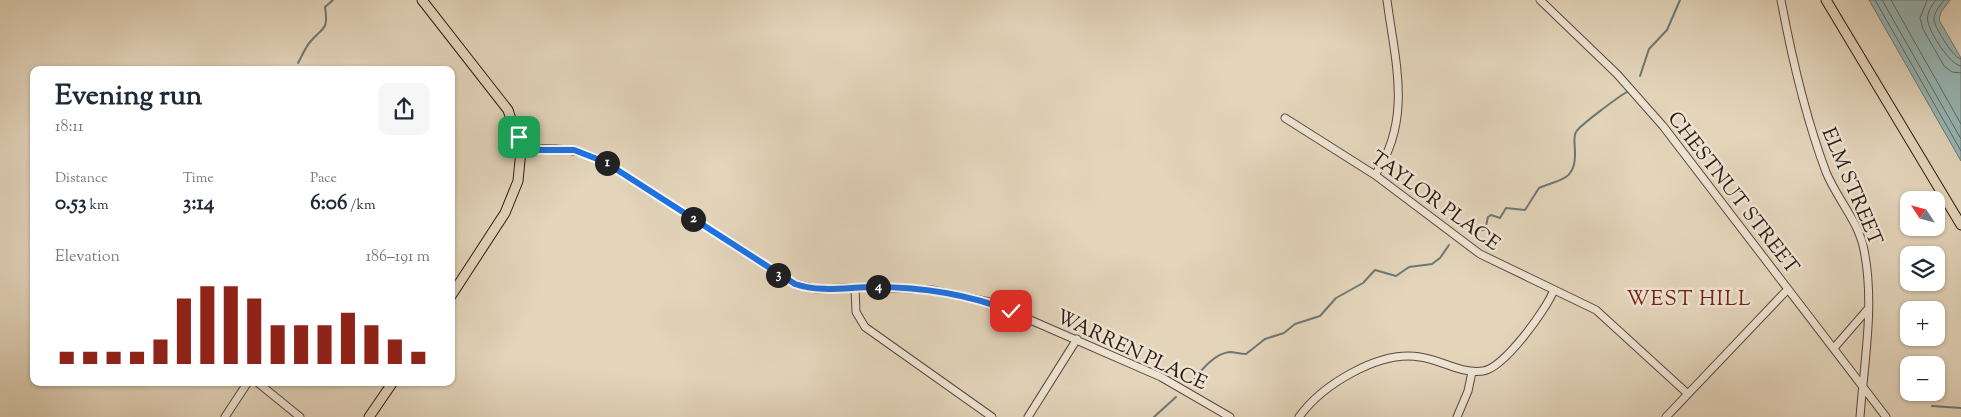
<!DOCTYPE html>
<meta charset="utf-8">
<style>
body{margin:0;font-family:"Sorts Mill Goudy",serif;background:#f6f6f7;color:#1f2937;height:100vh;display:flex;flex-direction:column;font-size:19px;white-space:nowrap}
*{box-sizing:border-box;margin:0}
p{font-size:16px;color:#747a83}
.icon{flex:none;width:28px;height:28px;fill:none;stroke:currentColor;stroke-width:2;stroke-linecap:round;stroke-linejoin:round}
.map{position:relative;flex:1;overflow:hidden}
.sheet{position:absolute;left:30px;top:66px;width:425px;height:320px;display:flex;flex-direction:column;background:#fff;border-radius:10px;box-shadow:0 1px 4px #0004}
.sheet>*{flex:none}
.needle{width:32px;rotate:306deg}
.controls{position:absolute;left:1900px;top:191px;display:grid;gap:10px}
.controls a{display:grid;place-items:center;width:45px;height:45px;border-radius:10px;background:#fff;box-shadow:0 1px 4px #0004;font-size:25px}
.pin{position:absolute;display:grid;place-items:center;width:42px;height:42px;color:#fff;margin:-21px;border-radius:10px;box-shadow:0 2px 8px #0006}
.km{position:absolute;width:25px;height:25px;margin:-12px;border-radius:50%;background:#222;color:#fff;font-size:14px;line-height:25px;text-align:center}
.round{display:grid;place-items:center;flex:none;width:52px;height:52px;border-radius:10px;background:#f6f6f7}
.summary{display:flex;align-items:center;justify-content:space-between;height:85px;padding:0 25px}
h1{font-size:28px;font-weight:700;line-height:38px}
.stats{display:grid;grid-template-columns:repeat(3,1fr);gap:8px;height:85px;padding:5px 25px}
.stats div{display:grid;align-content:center}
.stats b{font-size:21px;font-weight:700}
.stats small{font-size:14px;font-weight:400}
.stats p{font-size:14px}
.chart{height:140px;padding:10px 25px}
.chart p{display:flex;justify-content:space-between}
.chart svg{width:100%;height:90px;margin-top:5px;stroke:#8f2418;stroke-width:6}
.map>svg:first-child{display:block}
.water{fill:#96b7b6;stroke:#6c7875}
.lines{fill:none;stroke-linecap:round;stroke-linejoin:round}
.shore{stroke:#616864;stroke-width:1}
.stream{stroke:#6c7875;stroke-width:2}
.minor-casing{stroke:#5a483d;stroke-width:9}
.major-casing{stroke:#2c1a13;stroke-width:11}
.minor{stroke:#ede3d2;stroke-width:7}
.major{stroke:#e3d4ba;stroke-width:9}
.route-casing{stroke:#fff;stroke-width:10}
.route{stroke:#1a73e8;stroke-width:6}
.labels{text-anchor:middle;stroke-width:5;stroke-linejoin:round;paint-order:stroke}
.street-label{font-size:20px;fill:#2c1a13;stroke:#ede3d2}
.neighbourhood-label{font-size:21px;letter-spacing:1px;fill:#7a1f14;stroke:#ede3d2}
</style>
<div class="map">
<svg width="1961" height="417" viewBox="0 0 1961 417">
<rect width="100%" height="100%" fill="#e3d4ba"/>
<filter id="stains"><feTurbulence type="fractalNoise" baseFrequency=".004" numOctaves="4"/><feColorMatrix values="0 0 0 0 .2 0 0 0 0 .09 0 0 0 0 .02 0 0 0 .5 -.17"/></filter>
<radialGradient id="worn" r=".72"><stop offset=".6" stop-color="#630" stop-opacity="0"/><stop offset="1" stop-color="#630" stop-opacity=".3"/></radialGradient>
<!-- water -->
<path class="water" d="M1869 0H1950L1941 12 1939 20 1961 58V161Z"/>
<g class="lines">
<!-- shore -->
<path class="shore" d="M1875 0 1961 151
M1882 0 1961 139
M1891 0 1961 124
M1927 0 1920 18 1923 29 1944 66 1952 72 1961 73
M1936 0C1931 6 1926 14 1928 22 1930 33 1950 65 1961 66
M1944 0C1940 6 1933 13 1934 21 1936 29 1954 59 1961 59"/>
<!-- stream -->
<path class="stream" d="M298 63C302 56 305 48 310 42 322 27 329 32 325 7L333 0
M1640 76 1649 49 1667 30 1680 0
M1471 230H1485L1488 217 1491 215 1500 218 1506 208 1525 210 1539 188C1560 179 1576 181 1575 152 1575 146 1573 137 1576 132 1579 126 1618 97 1627 92
M1191 383C1200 372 1214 353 1230 352 1235 352 1240 354 1246 354L1265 339 1284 333 1295 324 1320 316 1336 298 1363 283 1375 270 1396 276 1409 267 1432 264 1440 258 1449 245
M1932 406 1961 408
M1154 417 1176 397"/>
<defs>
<path id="minor" d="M1540 0 1617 74 1663 126 1886 417
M1781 0C1792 59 1805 116 1826 172 1837 199 1859 222 1864 250 1875 304 1864 363 1860 417
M1285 118 1375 175 1480 254 1596 310 1688 394
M521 150C552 147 578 148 605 162L795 284 817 289 872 287 932 290 989 302 1161 377 1230 417
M1375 175C1413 119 1395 62 1387 0
M855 288 856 312 865 327 992 417
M1834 348 1867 310
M257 382 300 417
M225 417 248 382
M1028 417 1077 339
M1299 417C1322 385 1379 350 1420 357 1442 360 1460 374 1483 371 1504 368 1546 310 1554 290
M1457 417 1468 391 1472 372
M1666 417 1788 289"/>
<path id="major" d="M422 0 508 110 521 150 518 181 505 213 451 296
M1826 0 1961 225
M369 417 393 382"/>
</defs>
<!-- minor casing -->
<use href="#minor" class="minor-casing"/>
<!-- major casing -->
<use href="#major" class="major-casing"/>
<!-- minor -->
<use href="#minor" class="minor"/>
<!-- major -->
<use href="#major" class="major"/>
</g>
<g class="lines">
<defs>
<path id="route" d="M519 137 521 150H574L605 162 795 284C821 293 848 287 875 287 923 287 967 294 1011 311"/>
</defs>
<!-- route casing -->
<use href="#route" class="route-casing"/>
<!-- route -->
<use href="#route" class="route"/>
</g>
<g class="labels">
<!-- street labels -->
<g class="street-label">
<text transform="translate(1853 186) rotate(67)" y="7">ELM STREET</text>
<text transform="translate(1734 192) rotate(52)" y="7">CHESTNUT STREET</text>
<text transform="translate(1436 200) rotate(36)" y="7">TAYLOR PLACE</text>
<text transform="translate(1132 349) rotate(25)" y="7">WARREN PLACE</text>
</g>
<!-- neighbourhood labels -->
<g class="neighbourhood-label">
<text x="1689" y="305">WEST HILL</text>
</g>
</g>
<rect width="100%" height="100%" filter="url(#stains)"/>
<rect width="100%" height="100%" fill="url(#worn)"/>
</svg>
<div class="controls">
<a><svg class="needle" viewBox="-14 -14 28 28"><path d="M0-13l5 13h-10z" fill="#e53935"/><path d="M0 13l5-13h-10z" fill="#747a83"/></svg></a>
<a><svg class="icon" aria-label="layers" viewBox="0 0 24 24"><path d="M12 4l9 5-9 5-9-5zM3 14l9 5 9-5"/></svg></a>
<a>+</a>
<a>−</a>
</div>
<div class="pin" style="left:519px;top:137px;background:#1e9e55"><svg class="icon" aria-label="arrive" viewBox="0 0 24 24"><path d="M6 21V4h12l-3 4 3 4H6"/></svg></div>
<div class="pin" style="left:1011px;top:311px;background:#d93025"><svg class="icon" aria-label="check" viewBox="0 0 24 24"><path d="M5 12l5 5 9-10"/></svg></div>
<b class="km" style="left:607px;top:163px">1</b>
<b class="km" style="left:693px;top:219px">2</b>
<b class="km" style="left:778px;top:275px">3</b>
<b class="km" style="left:878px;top:287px">4</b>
<section class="sheet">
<div class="summary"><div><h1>Evening run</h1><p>18:11</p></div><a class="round"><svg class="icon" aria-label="share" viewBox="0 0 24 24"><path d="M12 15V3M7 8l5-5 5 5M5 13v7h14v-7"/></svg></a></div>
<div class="stats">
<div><p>Distance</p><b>0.53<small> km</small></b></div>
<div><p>Time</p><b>3:14</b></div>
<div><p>Pace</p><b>6:06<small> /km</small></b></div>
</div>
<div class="chart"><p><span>Elevation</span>186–191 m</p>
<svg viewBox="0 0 160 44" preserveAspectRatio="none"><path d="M5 44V38M15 44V38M25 44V38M35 44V38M45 44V32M55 44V12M65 44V6M75 44V6M85 44V12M95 44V25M105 44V25M115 44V25M125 44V19M135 44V25M145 44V32M155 44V38"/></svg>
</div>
</section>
</div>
